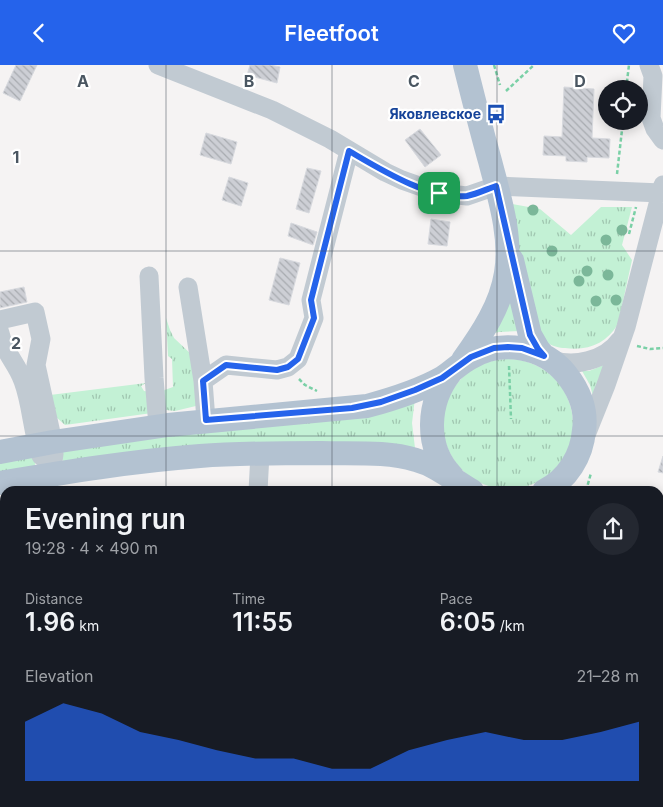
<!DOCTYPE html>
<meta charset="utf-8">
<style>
body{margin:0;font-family:Inter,sans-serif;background:#242831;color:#f1f3f6;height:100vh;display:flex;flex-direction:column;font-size:19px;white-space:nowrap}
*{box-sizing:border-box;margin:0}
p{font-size:16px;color:#9ea1a6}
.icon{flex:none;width:28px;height:28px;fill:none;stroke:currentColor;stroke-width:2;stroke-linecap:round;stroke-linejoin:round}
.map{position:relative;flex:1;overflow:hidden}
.details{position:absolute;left:0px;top:421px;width:664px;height:321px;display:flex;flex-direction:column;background:#171b24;border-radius:15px 15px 0 0;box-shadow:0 2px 12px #0003}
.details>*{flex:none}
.controls{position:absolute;left:598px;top:15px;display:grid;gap:10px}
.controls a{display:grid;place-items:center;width:50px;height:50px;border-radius:50%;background:#171b24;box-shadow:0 2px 12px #0003;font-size:25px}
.pin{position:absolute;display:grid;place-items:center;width:42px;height:42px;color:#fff;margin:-21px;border-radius:10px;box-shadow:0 2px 8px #0006}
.round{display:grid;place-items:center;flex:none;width:52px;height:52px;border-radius:26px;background:#242831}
.summary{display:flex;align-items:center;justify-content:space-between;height:85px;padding:0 25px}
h1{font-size:28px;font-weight:600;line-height:38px}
.metrics{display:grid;grid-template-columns:repeat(3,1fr);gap:8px;height:85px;padding:5px 25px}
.metrics div{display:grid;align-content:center}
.metrics b{font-size:25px;font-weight:600}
.metrics small{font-size:14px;font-weight:400}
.metrics p{font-size:14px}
.chart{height:140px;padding:10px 25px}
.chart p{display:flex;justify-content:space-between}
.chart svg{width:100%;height:90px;margin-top:5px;fill:#2563eb;opacity:.7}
header{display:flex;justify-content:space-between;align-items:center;height:65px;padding:0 25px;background:#2563eb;color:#fff;font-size:22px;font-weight:600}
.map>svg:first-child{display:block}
.grass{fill:url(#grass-tufts)}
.cemetery{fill:url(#cemetery-stones)}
.building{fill:url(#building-back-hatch);stroke:#d7d9de}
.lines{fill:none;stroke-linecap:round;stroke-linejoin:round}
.path{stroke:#7ad0a6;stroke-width:2.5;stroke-dasharray:4 2.5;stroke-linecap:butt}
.minor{stroke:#c1cad2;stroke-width:19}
.major{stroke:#b3c2d1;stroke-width:24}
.tree{fill:#7bb799}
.route-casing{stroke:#fff;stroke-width:10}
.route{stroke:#2563eb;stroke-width:6}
.grid{fill:none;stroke:#4a5661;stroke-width:1;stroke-opacity:0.55}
.labels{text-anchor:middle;stroke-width:4.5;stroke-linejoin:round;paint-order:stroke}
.transit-label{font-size:14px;font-weight:bold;fill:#164399;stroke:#fff;text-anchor:end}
.grid-label{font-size:16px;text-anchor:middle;font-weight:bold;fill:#4a5661;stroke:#fff;stroke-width:4.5;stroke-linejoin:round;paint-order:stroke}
</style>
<header><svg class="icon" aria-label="back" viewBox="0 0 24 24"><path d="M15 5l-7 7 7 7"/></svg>Fleetfoot<svg class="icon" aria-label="heart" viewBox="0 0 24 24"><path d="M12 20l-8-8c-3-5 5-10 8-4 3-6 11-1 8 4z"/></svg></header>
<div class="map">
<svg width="663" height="742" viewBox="0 0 663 742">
<defs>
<pattern id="grass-tufts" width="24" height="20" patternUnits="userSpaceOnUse" patternTransform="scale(1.25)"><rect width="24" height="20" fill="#c3f1d5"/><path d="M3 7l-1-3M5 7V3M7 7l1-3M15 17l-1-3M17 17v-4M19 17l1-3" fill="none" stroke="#a0c6b0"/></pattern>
<pattern id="cemetery-stones" width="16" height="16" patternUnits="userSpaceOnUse" patternTransform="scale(1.25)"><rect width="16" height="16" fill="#c3f1d5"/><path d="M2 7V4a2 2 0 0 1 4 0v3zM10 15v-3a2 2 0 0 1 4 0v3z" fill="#a0c6b0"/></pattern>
<pattern id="building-back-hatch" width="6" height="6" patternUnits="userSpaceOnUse" patternTransform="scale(1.25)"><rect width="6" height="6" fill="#cdcfd5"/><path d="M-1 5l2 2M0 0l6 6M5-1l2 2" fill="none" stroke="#a8abb0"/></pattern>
</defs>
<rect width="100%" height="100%" fill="#f5f3f3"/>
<!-- grass -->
<path class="grass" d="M507 138 540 144 571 170 601 142H632L622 180 632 195 618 259C606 279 588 286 565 283 560 283 551 281 547 277 543 273 540 266 536 261Z
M510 225 520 266 499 267 489 269Z
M166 253 170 265 174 273 192 290 200 340 175 346 166 345 159 327 173 322 172 294 168 291Z
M443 359a65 65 0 1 1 130 0a65 65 0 1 1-130 0Z
M604 300 594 335 590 320 582 306H589Z
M146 318 141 321 144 326 152 327V348L65 360 56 352 50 330Z
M415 333 412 358 415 383 64 397 62 394V387Z
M29 390 36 397 34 402 0 411V395Z"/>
<!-- cemetery -->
<path class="cemetery" d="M659 544H663V737L659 736Z"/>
<!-- building -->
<path class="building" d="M16 0H37L20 36 3 28Z
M250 0H270L280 2 277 18 247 10Z
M564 22 594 24 592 73 610 74 609 93 587 92V97L566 96V91L543 90 544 71 562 72Z
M420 64 441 90 425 102 405 75Z
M206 68 237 77 231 99 200 90Z
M307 103 321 106 309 148 296 144Z
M229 112 248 118 241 141 222 135Z
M431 154 450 157 447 181 428 179Z
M291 158 317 167 313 180 288 171Z
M280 193 300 198 289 240 269 235Z
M24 222 27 237 0 243V227Z
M663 391V408L658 407Z
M283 738H390L391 742H283Z"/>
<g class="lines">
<!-- path -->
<path class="path" d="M494 0 500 20
M626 24 629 0
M506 26 534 0
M617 109 623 56
M629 169 636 142
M637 281 650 284 663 283
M509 301 511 354
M299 314 305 320 317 326
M586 426 591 408
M659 536H663"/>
<!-- minor -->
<path class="minor" d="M158 0 272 45 330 74 385 107 402 115 439 128 467 131 496 121 661 128
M649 0 653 11 651 53 655 64 663 75
M149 211 154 313 158 361
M188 222 203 316 206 355
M0 255 35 247 41 274 36 300 53 377 54 389 51 410
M0 268C4 288 17 298 23 316 32 340 32 367 41 391
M549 294C573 303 605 296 620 275
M203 316 226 300 277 305 288 302 298 294 314 253 311 235 349 86
M586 370 606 320 626 262 663 120
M258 426 260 389
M0 571 5 551
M0 729 4 742
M402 738V742
M581 738 622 742
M211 742V738
M425 742 431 738"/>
<!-- major -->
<path class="major" d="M512 195 530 270 538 284 544 291
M463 295C482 269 501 240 506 208 512 171 499 131 490 96 481 64 473 32 465 0
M451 307C427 337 424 382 452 411
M0 387 53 377 168 360 367 341C393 334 419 326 442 313 452 307 460 298 470 293 501 274 543 281 566 309 579 325 587 345 584 365 582 391 567 415 544 426
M0 418C66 407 133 396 200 391 240 388 281 388 321 388 353 389 386 386 416 395 438 401 453 415 472 426
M522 738V742
M555 738V742"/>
</g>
<!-- trees -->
<g class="tree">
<circle cx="533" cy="145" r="5.5"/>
<circle cx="622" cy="165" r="5.5"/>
<circle cx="606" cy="175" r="5.5"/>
<circle cx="552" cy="186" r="5.5"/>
<circle cx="587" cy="206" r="5.5"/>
<circle cx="608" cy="210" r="5.5"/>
<circle cx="579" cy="216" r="5.5"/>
<circle cx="616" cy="235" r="5.5"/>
<circle cx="596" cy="236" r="5.5"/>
</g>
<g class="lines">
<defs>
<path id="route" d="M349 86C380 104 429 135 467 131 477 129 487 124 496 121L530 270 538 284 544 291 522 283 508 282 494 283 471 292 442 313 415 325 381 337 352 343 206 355 203 316 226 300 277 305 288 302 298 294 314 253 311 235Z"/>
</defs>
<!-- route casing -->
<use href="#route" class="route-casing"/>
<!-- route -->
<use href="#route" class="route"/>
</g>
<!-- grid -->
<path class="grid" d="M166 0V426M332 0V426M497 0V426M0 186H663M0 371H663M0 556H5M659 556H663M166 738V742M332 738V742M497 738V742"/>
<!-- icons -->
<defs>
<symbol id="bus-bare" viewBox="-9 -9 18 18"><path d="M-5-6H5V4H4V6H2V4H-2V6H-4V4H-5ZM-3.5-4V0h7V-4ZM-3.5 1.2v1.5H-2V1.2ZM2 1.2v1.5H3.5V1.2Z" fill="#1a4fb4" stroke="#fff" stroke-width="2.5" paint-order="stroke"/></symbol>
</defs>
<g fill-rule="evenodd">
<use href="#bus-bare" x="482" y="35" width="28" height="28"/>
</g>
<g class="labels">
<!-- transit labels -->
<g class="transit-label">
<text x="481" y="54">Яковлевское</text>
</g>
</g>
<g class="grid-label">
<text x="83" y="22">A</text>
<text x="249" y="22">B</text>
<text x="414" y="22">C</text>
<text x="580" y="22">D</text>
<text x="16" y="98">1</text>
<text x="16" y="284">2</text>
</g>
</svg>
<div class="controls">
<a><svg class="icon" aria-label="locate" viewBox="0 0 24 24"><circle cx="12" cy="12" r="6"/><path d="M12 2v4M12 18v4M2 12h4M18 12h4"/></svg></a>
</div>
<div class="pin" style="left:439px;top:128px;background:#1e9e55"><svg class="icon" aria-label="arrive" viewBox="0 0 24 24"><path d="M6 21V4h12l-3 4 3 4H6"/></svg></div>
<section class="details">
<div class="summary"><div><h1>Evening run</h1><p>19:28 · 4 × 490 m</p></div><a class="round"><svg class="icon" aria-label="share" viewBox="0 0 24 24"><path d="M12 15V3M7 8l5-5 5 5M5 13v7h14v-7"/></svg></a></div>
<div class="metrics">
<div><p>Distance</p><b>1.96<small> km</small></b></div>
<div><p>Time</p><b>11:55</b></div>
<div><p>Pace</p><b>6:05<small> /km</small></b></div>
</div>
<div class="chart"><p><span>Elevation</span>21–28 m</p>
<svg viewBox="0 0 160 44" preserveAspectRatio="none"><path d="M0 44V15L10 6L20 11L30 20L40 24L50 29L60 33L70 33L80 38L90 38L100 29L110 24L120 20L130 24L140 24L150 20L160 15V44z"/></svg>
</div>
</section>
</div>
